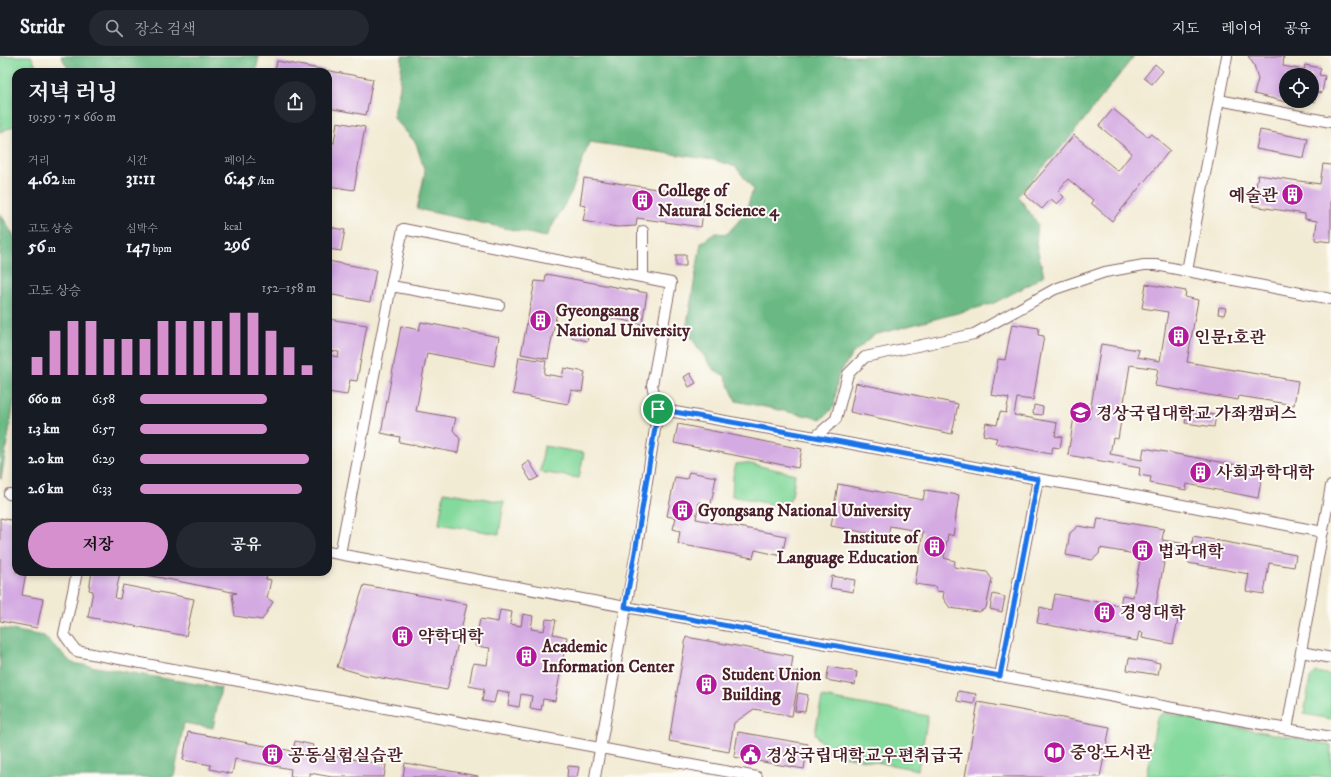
<!DOCTYPE html>
<html lang="ko">
<meta charset="utf-8">
<style>
body{margin:0;font-family:"IM FELL DW Pica","Noto Serif KR",serif;background:#242831;color:#f1f3f6;height:100vh;display:flex;flex-direction:column;font-size:15px;white-space:nowrap}
*{box-sizing:border-box;margin:0}
p{font-size:13px;color:#9ea1a6}
.icon{flex:none;width:22px;height:22px;fill:none;stroke:currentColor;stroke-width:2;stroke-linecap:round;stroke-linejoin:round}
.map{position:relative;flex:1;overflow:hidden}
.details{position:absolute;left:12px;top:12px;width:320px;height:508px;display:flex;flex-direction:column;background:#171b24;border-radius:12px;box-shadow:0 2px 6px #0003}
.details>*{flex:none}
.controls{position:absolute;left:1279px;top:12px;display:grid;gap:8px}
.controls a{display:grid;place-items:center;width:40px;height:40px;border-radius:50%;background:#171b24;box-shadow:0 2px 6px #0003;font-size:20px}
.pin{position:absolute;display:grid;place-items:center;width:34px;height:34px;color:#fff;margin:-17px;border:2px solid #fff;border-radius:50%;box-shadow:0 1px 4px #0007}
.round{display:grid;place-items:center;flex:none;width:42px;height:42px;border-radius:21px;background:#242831}
.head{display:flex;align-items:center;justify-content:space-between;height:68px;padding:0 16px}
h1{font-size:22px;font-weight:700;line-height:30px}
.figures{display:grid;grid-template-columns:repeat(3,1fr);gap:6px;height:68px;padding:4px 16px}
.figures div{display:grid;align-content:center}
.figures b{font-size:17px;font-weight:700}
.figures small{font-size:11px;font-weight:400}
.figures p{font-size:11px}
.chart{height:112px;padding:8px 16px}
.chart p{display:flex;justify-content:space-between}
.chart svg{width:100%;height:72px;margin-top:4px;stroke:#d690ce;stroke-width:6}
.button{display:flex;gap:8px;margin-top:auto;padding:8px 16px}
.button a{flex:1;height:46px;border-radius:24px;background:#d690ce;color:#111;font-size:16px;font-weight:700;line-height:46px;text-align:center}
.button a+a{background:#242831;color:#f1f3f6}
ul{padding:0 16px;list-style:none;font-size:13px}
li{display:grid;grid-template-columns:64px 48px 1fr;align-items:center;height:30px}
li i{height:10px;border-radius:5px;background:#d690ce}
header{display:flex;align-items:center;gap:24px;box-sizing:border-box;height:56px;padding:0 20px;background:#171b24;border-bottom:1px solid #363941}
header strong{font-size:19px}
nav{display:flex;gap:22px;margin-inline-start:auto;font-size:14px}
.search{width:280px;height:36px;background:#242831;display:flex;align-items:center;gap:10px;box-sizing:border-box;padding:0 14px;border-radius:22px;color:#9ea1a6;font-size:15px}
.map>svg:first-child{display:block}
.green{fill:#84d99c;stroke:#677c64}
.forest{fill:#6bb984;stroke:#5a6c58}
.building{fill:#d4aae2}
.lines{fill:none;stroke-linecap:round;stroke-linejoin:round}
.street-casing{stroke:#856666;stroke-width:12}
.street{stroke:#fff;stroke-width:10}
.route-casing{stroke:#fff;stroke-width:8}
.route{stroke:#1a73e8;stroke-width:5}
.labels{text-anchor:middle;stroke-width:4;stroke-linejoin:round;paint-order:stroke}
.poi-label{font-size:17px;font-weight:bold;fill:#4a1f2b;stroke:#fdfcf7;text-anchor:start}
</style>
<header>
<strong>Stridr</strong>
<div class="search"><svg class="icon" aria-label="search" viewBox="0 0 24 24"><circle cx="10" cy="10" r="6"/><path d="M15 15l6 6"/></svg>장소 검색</div>
<nav><a>지도</a><a>레이어</a><a>공유</a></nav>
</header>
<div class="map">
<svg width="1331" height="721" viewBox="0 0 1331 721">
<rect width="100%" height="100%" fill="#fdfcf7"/>
<filter id="ink" filterUnits="userSpaceOnUse"><feTurbulence type="fractalNoise" baseFrequency=".025" numOctaves="2"/><feDisplacementMap in="SourceGraphic" scale="8" xChannelSelector="R" yChannelSelector="G"/><feConvolveMatrix kernelMatrix="1 2 1 2 8 2 1 2 1" color-interpolation-filters="sRGB"/></filter>
<filter id="wash" filterUnits="userSpaceOnUse"><feTurbulence type="fractalNoise" baseFrequency=".012" numOctaves="4" result="noise"/><feDisplacementMap in="SourceGraphic" scale="16" xChannelSelector="R" yChannelSelector="G"/><feGaussianBlur stdDeviation="0.9" result="paint"/><feColorMatrix in="noise" values="0 0 0 0 0 0 0 0 0 0 0 0 0 0 0 0 0 1.4 0 .05"/><feComposite in="paint" operator="in"/></filter>
<g filter="url(#wash)">
<rect width="100%" height="100%" fill="#f2ebd4"/>
<!-- green -->
<path class="green" d="M0 0H31L39 16H16V69L0 76Z
M544 390 584 397 579 422 540 416Z
M746 407 795 418 792 440 785 451 732 440 733 420 736 408Z
M444 436 504 446 499 478 439 468Z
M1316 616 1331 619V663L1304 658 1310 623Z
M822 641 928 660 918 714 828 697 815 677Z
M1163 657 1331 689V721H1146L1157 662Z"/>
<!-- forest -->
<path class="forest" d="M61 0H259L256 16H70Z
M402 0H1134L1072 79 1018 140 1038 168 1036 188 1044 219 1025 231 992 248 874 279 853 297 838 320 834 351 822 363 736 345 725 320 713 313 686 274 701 187 715 177 727 178 745 158 753 133 736 111 714 104 589 86 572 135 546 181 417 153 425 116 416 87 393 61 400 31Z
M0 157 16 184V334L1 423H0Z
M0 572 44 580 72 607 221 632 213 672 184 667 174 721H0Z"/>
<g id="blocks">
<!-- building -->
<path class="building" d="M1248 0H1284L1283 10 1304 14 1305 9 1321 12 1319 19 1325 20 1322 37 1317 36 1315 46 1312 45V19H1286V46L1254 38 1258 23 1254 9Z
M277 5 373 23 366 59 328 52V16H275Z
M1155 8 1163 15 1152 28 1144 22Z
M1113 53 1148 81 1151 78 1170 94 1112 165 1091 147 1093 144 1068 123 1058 135 1064 141 1057 148 1051 143 1042 153 1024 138 1074 79 1118 115 1132 97 1099 70Z
M337 66 365 71 354 134 328 130V86L334 87Z
M1260 74 1308 83 1304 102 1256 93Z
M1323 108 1331 109V186L1315 184 1317 165 1305 163V158L1253 150 1258 119 1320 128Z
M584 122 703 140 704 148 701 171 637 162 636 170 617 171 583 165 586 150 580 149Z
M328 171 345 174 341 195 328 193Z
M676 199H686V210H676Z
M328 205 376 214 370 246 328 238Z
M546 218 647 237 642 268 555 251V254L557 255 548 303 521 298 535 225 545 226Z
M1146 228 1186 235 1185 241 1198 244 1187 306 1298 325 1294 349 1239 340 1238 344 1155 330 1158 313 1130 309 1118 383 1113 382 1110 398 1142 404 1144 392 1263 414 1258 442 1187 428 1186 434 1150 427 1151 421 1139 419 1140 412 1068 399 1074 361 1089 363 1101 288 1139 294 1137 301 1160 305 1168 256 1142 252Z
M1219 251 1226 252 1224 259 1218 258Z
M328 263 367 269 357 325 350 324 347 339 328 336V299L338 301 339 296 328 295Z
M421 266 499 281 494 310 427 297 416 355 456 362 453 374 460 383 458 397 399 386 400 381 381 377 401 270 419 274Z
M1012 268 1039 272 1038 279 1044 280 1033 344 1017 342 1014 359 1057 367 1055 380 1062 381 1060 392 1053 391 1051 398 995 387 997 382 983 379 986 367 997 369 1000 356 1006 357 1009 342 991 339 998 303 1005 304Z
M573 271 590 275 587 285 571 281Z
M519 301 546 305 544 318 562 321 564 312 585 316 582 336 571 334 568 348 513 338Z
M690 317 696 327 689 331 684 321Z
M856 327 958 348 952 378 850 356Z
M1034 349 1043 351 1042 359 1033 358Z
M1187 355 1216 359 1214 371 1185 367Z
M678 368 802 393 798 412 674 387Z
M529 405 539 421 531 425 522 410Z
M689 416 716 421 711 448 699 446 696 463 786 480 782 500 755 494 753 502 678 488 680 475 673 473 676 462 667 460 675 421 687 423Z
M838 428 923 444 925 434 959 439 953 480 948 478 944 502 955 505 954 511 987 516 992 523 986 552 979 556 950 552 943 542 944 536 936 535V531L915 528 923 476 890 470 888 481 831 470Z
M0 462 16 465V516H26L22 539 43 543 37 572 0 565Z
M1098 462 1164 473 1162 484 1192 489 1193 480 1296 499 1294 511 1269 507 1264 538 1246 535 1249 518 1188 507 1190 496 1167 492 1155 553 1179 558 1173 588 1142 582 1143 577 1139 576 1137 585 1037 567 1040 551 1052 554 1055 538 1120 550 1122 539 1133 541 1141 499 1100 492 1099 498 1092 504 1066 499 1070 477 1078 470 1096 473Z
M92 516H120L115 542 120 543 123 529 194 543 186 580 88 561 93 535 89 534Z
M132 516H267L266 523 271 524 267 542 273 546 262 564 235 560 232 538 237 537Z
M832 520 855 524 853 536 830 532Z
M364 529 467 548 447 634 365 619 337 611Z
M993 538 1005 541 1002 556 990 553Z
M500 554 512 556 510 568 521 570 523 558 533 560 531 573 544 575 546 563 556 564 553 578 567 581 555 645 543 643 541 654 530 652 532 640 521 638 519 651 508 649 510 637 497 634 494 647 482 645 484 633 469 630 473 607 487 609 490 592 475 590 480 563 498 566Z
M686 581 793 600 791 615 800 616 792 660 754 653 734 667 729 696 669 685Z
M1129 602 1160 607 1158 619 1127 614Z
M829 611 857 616 855 629 826 624Z
M958 635 976 638 974 648 957 645Z
M798 637 808 639 805 656 795 655Z
M978 646 1110 671 1100 721H965Z
M188 676 293 695 295 685 313 689 312 696 386 709 384 721H332L310 717V721H290L291 713 235 703 232 718 210 713 211 709 183 704Z
M738 676 808 688 804 713 734 701Z
M405 707 478 720V721H403Z
M568 710 579 711 577 721H567Z"/>
</g>
</g>
<g filter="url(#ink)">
<use href="#blocks" fill-opacity="0" stroke="#856666" stroke-width="1"/>
<g class="lines">
<defs>
<path id="street" d="M1219 44 1331 66
M643 175V221
M1187 215 1227 0
M391 230 499 249
M658 353 815 381 1038 423 1120 437 1323 476
M815 381 836 363 848 318 865 301 974 278 1055 233 1105 216 1144 209H1156L1331 243
M9 438 16 439
M328 496 1331 681
M340 498 391 230 403 173 671 227 652 329 658 353 637 491 595 721
M77 516 64 578 76 595 757 721
M1302 596 1331 602
M1000 620 1038 423
M1287 673 1331 430"/>
</defs>
<!-- street casing -->
<use href="#street" class="street-casing"/>
<!-- street -->
<use href="#street" class="street"/>
</g>
</g>
<g class="lines" filter="url(#ink)">
<defs>
<path id="route" d="M658 353 815 381 1038 423 1000 620 625 551 636 491Z"/>
</defs>
<!-- route casing -->
<use href="#route" class="route-casing"/>
<!-- route -->
<use href="#route" class="route"/>
</g>
<!-- icons -->
<defs>
<symbol id="building-disc" viewBox="-11 -11 22 22"><circle r="9.5" fill="#b5179e" stroke="#fdfcf7"/><path d="M-4-6H4V6H1V3H-1V6H-4ZM-2.5-4.3h1.7v1.8h-1.7ZM.8-4.3h1.7v1.8H.8ZM-2.5-1h1.7V.8h-1.7ZM.8-1h1.7V.8H.8Z" fill="#fff"/></symbol>
<symbol id="university-disc" viewBox="-11 -11 22 22"><circle r="9.5" fill="#b5179e" stroke="#fdfcf7"/><path d="M0-5L7-2L0 1L-7-2ZM-4 1L0 2.5L4 1V4Q0 6-4 4Z" fill="#fff"/></symbol>
<symbol id="library-disc" viewBox="-11 -11 22 22"><circle r="9.5" fill="#b5179e" stroke="#fdfcf7"/><path d="M-6-4Q-3-5.5-.7-3.5V5Q-3 3-6 4ZM6-4Q3-5.5 .7-3.5V5Q3 3 6 4Z" fill="#fff"/></symbol>
<symbol id="civic-disc" viewBox="-11 -11 22 22"><circle r="9.5" fill="#b5179e" stroke="#fdfcf7"/><path d="M-.6-6.5H3V-4.5H.6V-3L4-1V1h2V6H-6V1h2V-1L-.6-3ZM-1.2 2.5V6h2.4V2.5Z" fill="#fff"/></symbol>
</defs>
<g fill-rule="evenodd">
<use href="#building-disc" x="1280" y="126" width="25" height="25"/>
<use href="#building-disc" x="630" y="132" width="25" height="25"/>
<use href="#building-disc" x="528" y="252" width="25" height="25"/>
<use href="#building-disc" x="1166" y="268" width="25" height="25"/>
<use href="#university-disc" x="1068" y="344" width="25" height="25"/>
<use href="#building-disc" x="1188" y="404" width="25" height="25"/>
<use href="#building-disc" x="670" y="442" width="25" height="25"/>
<use href="#building-disc" x="922" y="478" width="25" height="25"/>
<use href="#building-disc" x="1130" y="482" width="25" height="25"/>
<use href="#building-disc" x="1092" y="544" width="25" height="25"/>
<use href="#building-disc" x="390" y="568" width="25" height="25"/>
<use href="#building-disc" x="514" y="588" width="25" height="25"/>
<use href="#building-disc" x="694" y="616" width="25" height="25"/>
<use href="#library-disc" x="1042" y="684" width="25" height="25"/>
<use href="#building-disc" x="260" y="686" width="25" height="25"/>
<use href="#civic-disc" x="738" y="686" width="25" height="25"/>
</g>
<g class="labels">
<!-- poi labels -->
<g class="poi-label">
<text x="658" y="140">College of<tspan x="658" dy="20">Natural Science 4</tspan></text>
<text x="1278" y="145" text-anchor="end">예술관</text>
<text x="556" y="260">Gyeongsang<tspan x="556" dy="20">National University</tspan></text>
<text x="1194" y="287">인문1호관</text>
<text x="1096" y="363">경상국립대학교 가좌캠퍼스</text>
<text x="1216" y="422">사회과학대학</text>
<text x="698" y="460">Gyongsang National University</text>
<text x="918" y="487" text-anchor="end">Institute of<tspan x="918" dy="20">Language Education</tspan></text>
<text x="1158" y="501">법과대학</text>
<text x="1120" y="562">경영대학</text>
<text x="418" y="586">약학대학</text>
<text x="542" y="596">Academic<tspan x="542" dy="20">Information Center</tspan></text>
<text x="722" y="624">Student Union<tspan x="722" dy="20">Building</tspan></text>
<text x="1070" y="702">중앙도서관</text>
<text x="288" y="705">공동실험실습관</text>
<text x="766" y="705">경상국립대학교우편취급국</text>
</g>
</g>
</svg>
<div class="controls">
<a><svg class="icon" aria-label="locate" viewBox="0 0 24 24"><circle cx="12" cy="12" r="6"/><path d="M12 2v4M12 18v4M2 12h4M18 12h4"/></svg></a>
</div>
<div class="pin" style="left:658px;top:353px;background:#1e9e55"><svg class="icon" aria-label="arrive" viewBox="0 0 24 24"><path d="M6 21V4h12l-3 4 3 4H6"/></svg></div>
<section class="details">
<div class="head"><div><h1>저녁 러닝</h1><p>19:59 · 7 × 660 m</p></div><a class="round"><svg class="icon" aria-label="share" viewBox="0 0 24 24"><path d="M12 15V3M7 8l5-5 5 5M5 13v7h14v-7"/></svg></a></div>
<div class="figures">
<div><p>거리</p><b>4.62<small> km</small></b></div>
<div><p>시간</p><b>31:11</b></div>
<div><p>페이스</p><b>6:45<small> /km</small></b></div>
</div>
<div class="figures">
<div><p>고도 상승</p><b>56<small> m</small></b></div>
<div><p>심박수</p><b>147<small> bpm</small></b></div>
<div><p>kcal</p><b>296</b></div>
</div>
<div class="chart"><p><span>고도 상승</span>152–158 m</p>
<svg viewBox="0 0 160 44" preserveAspectRatio="none"><path d="M5 44V33M15 44V17M25 44V11M35 44V11M45 44V22M55 44V22M65 44V22M75 44V11M85 44V11M95 44V11M105 44V11M115 44V6M125 44V6M135 44V17M145 44V27M155 44V38"/></svg>
</div>
<ul>
<li><b>660 m</b>6:58<i style="width:72%"></i></li>
<li><b>1.3 km</b>6:57<i style="width:72%"></i></li>
<li><b>2.0 km</b>6:29<i style="width:96%"></i></li>
<li><b>2.6 km</b>6:33<i style="width:92%"></i></li>
</ul>
<div class="button"><a>저장</a><a>공유</a></div>
</section>
</div>
